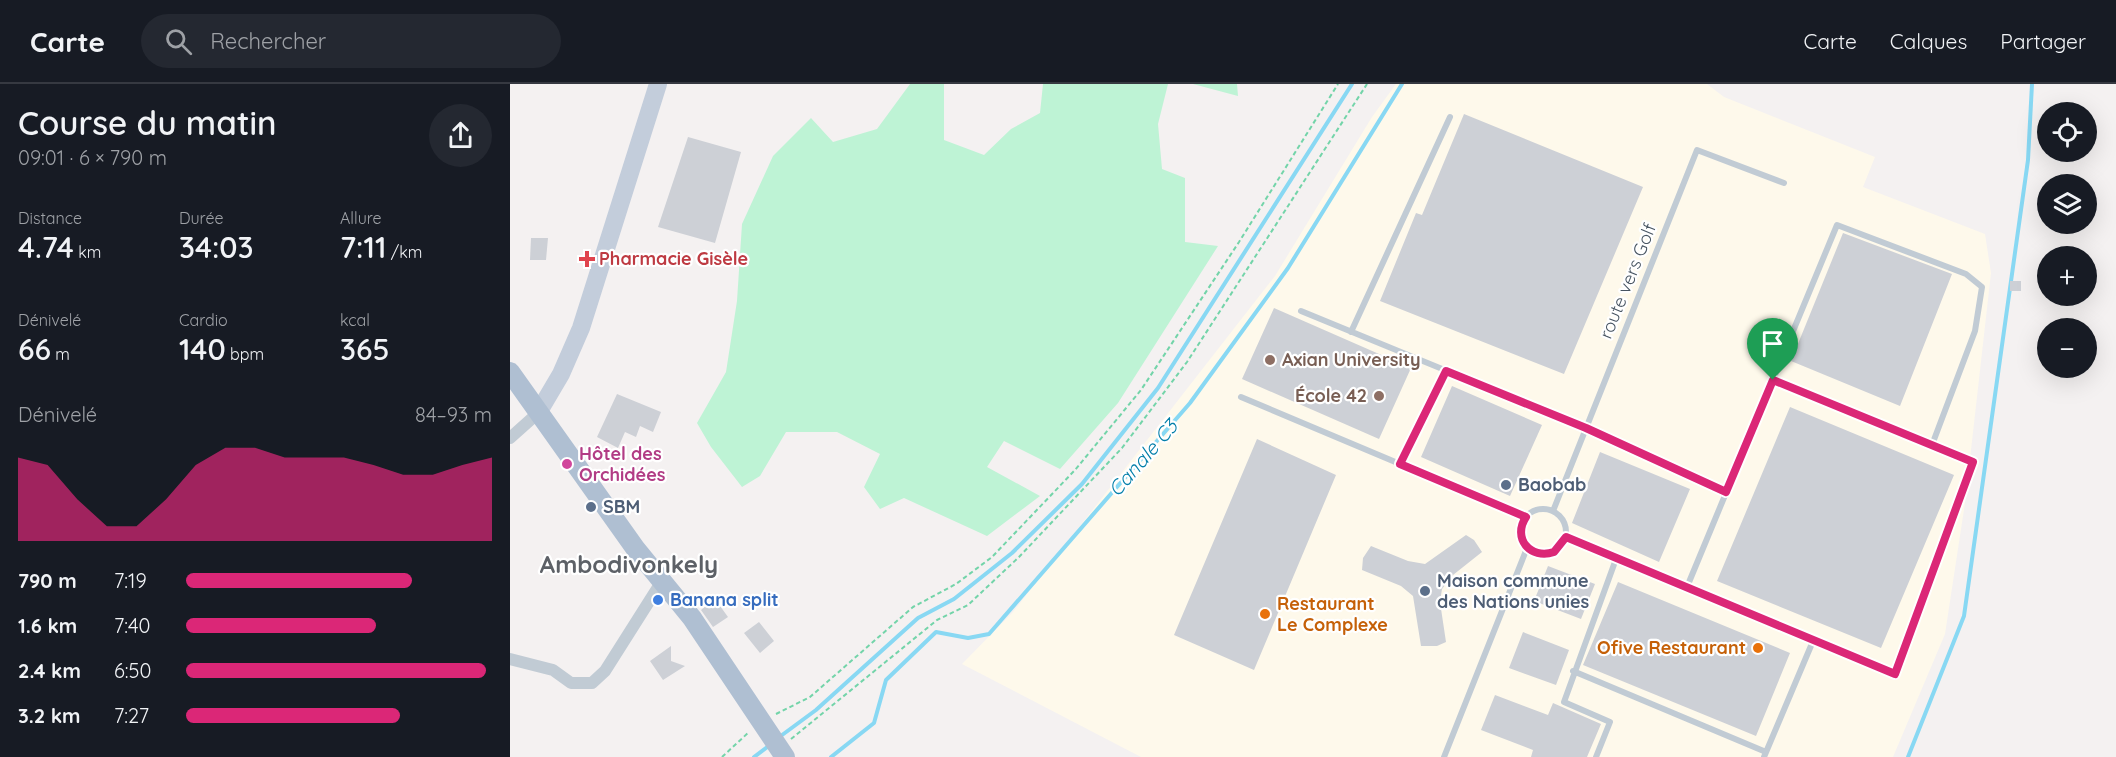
<!DOCTYPE html>
<html lang="fr">
<meta charset="utf-8">
<style>
body{margin:0;font-family:Quicksand,sans-serif;background:#242831;color:#f1f3f6;height:100vh;display:flex;flex-direction:column;font-size:22px;white-space:nowrap}
*{box-sizing:border-box;margin:0}
p{font-size:20px;color:#9ea1a6}
.icon{flex:none;width:33px;height:33px;fill:none;stroke:currentColor;stroke-width:2;stroke-linecap:round;stroke-linejoin:round}
.map{position:relative;flex:1;overflow:hidden}
.details{display:flex;flex-direction:column;background:#171b24;width:510px}
.details>*{flex:none}
.buttons{position:absolute;left:1527px;top:18px;display:grid;gap:12px}
.buttons a{display:grid;place-items:center;width:60px;height:60px;border-radius:50%;background:#171b24;box-shadow:0 6px 24px #0002;font-size:30px}
.pin{position:absolute;display:grid;place-items:center;width:51px;height:51px;color:#fff;margin:-62px -26px;border-radius:50% 50% 50% 0;rotate:-45deg;box-shadow:0 0 6px #0007}
.pin .icon{rotate:45deg}
.round{display:grid;place-items:center;flex:none;width:63px;height:63px;border-radius:32px;background:#242831}
.overview{display:flex;align-items:center;justify-content:space-between;height:102px;padding:0 18px}
h1{font-size:33px;font-weight:600;line-height:45px}
.metrics{display:grid;grid-template-columns:repeat(3,1fr);gap:9px;height:102px;padding:6px 18px}
.metrics div{display:grid;align-content:center}
.metrics b{font-size:30px;font-weight:600}
.metrics small{font-size:16px;font-weight:400}
.metrics p{font-size:16px}
.chart{height:168px;padding:12px 18px}
.chart p{display:flex;justify-content:space-between}
.chart svg{width:100%;height:108px;margin-top:6px;fill:#db2777;opacity:.7}
ul{padding:0 18px;list-style:none;font-size:20px}
li{display:grid;grid-template-columns:96px 72px 1fr;align-items:center;height:45px}
li i{height:15px;border-radius:8px;background:#db2777}
header{display:flex;align-items:center;gap:36px;box-sizing:border-box;height:84px;padding:0 30px;background:#171b24;border-bottom:2px solid #363941}
header strong{font-size:28px}
nav{display:flex;gap:33px;margin-inline-start:auto;font-size:21px}
.search{width:420px;height:54px;background:#242831;display:flex;align-items:center;gap:15px;box-sizing:border-box;padding:0 21px;border-radius:33px;color:#9ea1a6;font-size:22px}
main{display:flex;flex:1;min-height:0}
.map>svg:first-child{display:block}
.commercial{fill:#fef9eb}
.green{fill:#bef3d5}
.lines{fill:none;stroke-linecap:round;stroke-linejoin:round}
.stream{stroke:#88d8f3;stroke-width:4}
.building{fill:#cdd0d6}
.path{stroke:#73d4a9;stroke-width:2;stroke-dasharray:4.5 3;stroke-linecap:butt}
.service{stroke:#c1cbd4;stroke-width:6}
.minor{stroke:#c1cbd4;stroke-width:12}
.secondary{stroke:#c3cddb;stroke-width:18}
.primary{stroke:#afbfd2;stroke-width:20}
.route-casing{stroke:#fff;stroke-width:12}
.route{stroke:#db2777;stroke-width:8}
.health-dot{fill:#e0444e;stroke:#fff;stroke-width:2}
.education-dot{fill:#8d6e63;stroke:#fff;stroke-width:2}
.hotel-dot{fill:#d1479c;stroke:#fff;stroke-width:2}
.service-dot{fill:#5c6f8a;stroke:#fff;stroke-width:2}
.shop-dot{fill:#3f7fe0;stroke:#fff;stroke-width:2}
.food-dot{fill:#e8710a;stroke:#fff;stroke-width:2}
.labels{text-anchor:middle;stroke-width:4.5;stroke-linejoin:round;paint-order:stroke}
.health-label{font-size:18px;font-weight:bold;fill:#be3a42;stroke:#fff;text-anchor:start}
.street-label{font-size:18px;fill:#475461;stroke:#fff}
.education-label{font-size:18px;font-weight:bold;fill:#785e54;stroke:#fff;text-anchor:start}
.hotel-label{font-size:18px;font-weight:bold;fill:#b23c85;stroke:#fff;text-anchor:start}
.service-label{font-size:18px;font-weight:bold;fill:#4e5e75;stroke:#fff;text-anchor:start}
.shop-label{font-size:18px;font-weight:bold;fill:#366cbe;stroke:#fff;text-anchor:start}
.food-label{font-size:18px;font-weight:bold;fill:#c56008;stroke:#fff;text-anchor:start}
.water-label{font-size:20px;font-style:italic;fill:#037fa9;stroke:#fff}
.district-label{font-size:24px;font-weight:bold;fill:#5d6167;stroke:#fff}
</style>
<header>
<strong>Carte</strong>
<div class="search"><svg class="icon" aria-label="search" viewBox="0 0 24 24"><circle cx="10" cy="10" r="6"/><path d="M15 15l6 6"/></svg>Rechercher</div>
<nav><a>Carte</a><a>Calques</a><a>Partager</a></nav>
</header>
<main>
<section class="details">
<div class="overview"><div><h1>Course du matin</h1><p>09:01 · 6 × 790 m</p></div><a class="round"><svg class="icon" aria-label="share" viewBox="0 0 24 24"><path d="M12 15V3M7 8l5-5 5 5M5 13v7h14v-7"/></svg></a></div>
<div class="metrics">
<div><p>Distance</p><b>4.74<small> km</small></b></div>
<div><p>Durée</p><b>34:03</b></div>
<div><p>Allure</p><b>7:11<small> /km</small></b></div>
</div>
<div class="metrics">
<div><p>Dénivelé</p><b>66<small> m</small></b></div>
<div><p>Cardio</p><b>140<small> bpm</small></b></div>
<div><p>kcal</p><b>365</b></div>
</div>
<div class="chart"><p><span>Dénivelé</span>84–93 m</p>
<svg viewBox="0 0 160 44" preserveAspectRatio="none"><path d="M0 44V10L10 13L20 27L30 38L40 38L50 27L60 13L70 6L80 6L90 10L100 10L110 10L120 13L130 17L140 17L150 13L160 10V44z"/></svg>
</div>
<ul>
<li><b>790 m</b>7:19<i style="width:74%"></i></li>
<li><b>1.6 km</b>7:40<i style="width:62%"></i></li>
<li><b>2.4 km</b>6:50<i style="width:98%"></i></li>
<li><b>3.2 km</b>7:27<i style="width:70%"></i></li>
</ul>
</section>
<div class="map">
<svg width="1606" height="673" viewBox="0 0 1606 673">
<rect width="100%" height="100%" fill="#f4f1f1"/>
<!-- commercial -->
<path class="commercial" d="M886 0H1197L1214 13 1365 73 1353 103 1475 150 1481 189 1455 419 1435 550 1383 673H631L452 580 503 528 765 192 862 33Z"/>
<!-- green -->
<path class="green" d="M400 0H434V56L474 71 501 45 530 29 533 0H658L648 40 652 85 675 94V158L708 162 608 319 550 385 494 357 477 383 530 412 477 452 394 414 370 425 354 403 370 370 327 348H276L250 392 232 403 201 363 187 339 216 288 227 217 232 140 263 72 301 34 323 58 367 45Z
M683 0H727L728 12Z"/>
<g class="lines">
<!-- stream -->
<path class="stream" d="M268 654 306 626 408 534 444 515 502 469 572 400 648 304 842 0
M244 673 260 661
M321 673 364 639 376 596 426 548 458 554 479 550 680 319 778 184 892 0
M1398 673 1454 532 1518 76 1522 0"/>
</g>
<!-- building -->
<path class="building" d="M954 30 1133 103 1054 290 870 217 906 129 912 131Z
M178 53 231 68 205 159 148 143Z
M1333 149 1442 190 1390 322 1281 277Z
M21 154H38L36 176H20Z
M1500 197H1511V207H1500Z
M764 224 901 284 869 355 732 295Z
M942 302 1032 341 1000 412 911 373Z
M107 310 151 328 143 348 130 342 126 353 115 348 108 364 87 353Z
M1280 323 1444 391 1371 564 1207 497Z
M747 355 826 391 744 586 664 551Z
M1090 368 1180 405 1149 478 1062 439Z
M956 451 964 456 972 468 943 491 932 505 930 518 936 558 927 562H911L903 512 891 502 852 486 853 474 861 462 898 477 915 480Z
M1038 482 1085 500 1071 535 1024 517Z
M1108 498 1280 569 1246 652 1073 581Z
M205 515 218 533 203 543 191 526Z
M249 538 264 557 250 569 234 549Z
M1013 548 1059 566 1046 601 999 584Z
M161 562V577L175 582 153 596 140 577Z
M985 611 1038 631 1043 619 1091 640 1077 673H1021L1023 666 971 646Z"/>
<g class="lines">
<!-- path -->
<path class="path" d="M266 630 300 613 403 523 446 500 482 473 565 386 631 306 729 158 828 0
M281 655 427 536 458 521 509 473 612 364 677 278 857 0
M212 673 239 648"/>
<!-- service -->
<path class="service" d="M791 227 1076 344 1216 408
M841 248 940 33
M731 313 1016 433
M890 380 936 287
M1010 448a23 23 0 1 1 46 0a23 23 0 1 1-46 0Z
M1043 427 1187 66 1274 99
M1056 453 1385 590 1463 378 1263 296
M1177 503 1327 141 1456 190 1472 203 1465 247 1422 361
M1063 587 1256 668
M934 673 1017 464
M1086 673 1100 638 1054 618 1106 475
M1254 673 1303 557"/>
<!-- minor -->
<path class="minor" d="M0 354 28 329
M0 575 43 586 61 599H82L95 587 152 497"/>
<!-- secondary -->
<path class="secondary" d="M28 329 51 290 71 244 148 0"/>
<!-- primary -->
<path class="primary" d="M0 288 125 464 182 534 275 673"/>
</g>
<g class="lines">
<defs>
<path id="route" d="M936 287 1076 344 1216 408 1263 296 1463 378 1385 590 1056 453 1044 468C1020 476 1002 454 1016 433L890 380Z"/>
</defs>
<!-- route casing -->
<use href="#route" class="route-casing"/>
<!-- route -->
<use href="#route" class="route"/>
</g>
<!-- markers -->
<path class="health-dot" d="M74 166h6v6h6v6h-6v6h-6v-6h-6v-6h6z"/>
<g class="education-dot">
<circle cx="760" cy="276" r="6"/>
<circle cx="869" cy="312" r="6"/>
</g>
<circle class="hotel-dot" cx="57" cy="380" r="6"/>
<g class="service-dot">
<circle cx="996" cy="401" r="6"/>
<circle cx="81" cy="423" r="6"/>
<circle cx="915" cy="507" r="6"/>
</g>
<circle class="shop-dot" cx="148" cy="516" r="6"/>
<g class="food-dot">
<circle cx="755" cy="530" r="6"/>
<circle cx="1248" cy="564" r="6"/>
</g>
<g class="labels">
<!-- health labels -->
<g class="health-label">
<text x="89" y="181">Pharmacie Gisèle</text>
</g>
<!-- street labels -->
<g class="street-label">
<text transform="translate(1118 197) rotate(-68)" y="6">route vers Golf</text>
</g>
<!-- education labels -->
<g class="education-label">
<text x="772" y="282">Axian University</text>
<text x="857" y="318" text-anchor="end">École 42</text>
</g>
<!-- hotel labels -->
<g class="hotel-label">
<text x="69" y="376">Hôtel des<tspan x="69" dy="21">Orchidées</tspan></text>
</g>
<!-- service labels -->
<g class="service-label">
<text x="1008" y="407">Baobab</text>
<text x="93" y="429">SBM</text>
<text x="927" y="503">Maison commune<tspan x="927" dy="21">des Nations unies</tspan></text>
</g>
<!-- shop labels -->
<g class="shop-label">
<text x="160" y="522">Banana split</text>
</g>
<!-- food labels -->
<g class="food-label">
<text x="767" y="526">Restaurant<tspan x="767" dy="21">Le Complexe</tspan></text>
<text x="1236" y="570" text-anchor="end">Ofive Restaurant</text>
</g>
<!-- water labels -->
<g class="water-label">
<text transform="translate(633 374) rotate(-49)" y="7">Canale C3</text>
</g>
<!-- district labels -->
<g class="district-label">
<text x="119" y="489">Ambodivonkely</text>
</g>
</g>
</svg>
<div class="buttons">
<a><svg class="icon" aria-label="locate" viewBox="0 0 24 24"><circle cx="12" cy="12" r="6"/><path d="M12 2v4M12 18v4M2 12h4M18 12h4"/></svg></a>
<a><svg class="icon" aria-label="layers" viewBox="0 0 24 24"><path d="M12 4l9 5-9 5-9-5zM3 14l9 5 9-5"/></svg></a>
<a>+</a>
<a>−</a>
</div>
<div class="pin" style="left:1263px;top:296px;background:#1e9e55"><svg class="icon" aria-label="arrive" viewBox="0 0 24 24"><path d="M6 21V4h12l-3 4 3 4H6"/></svg></div>
</div>
</main>
